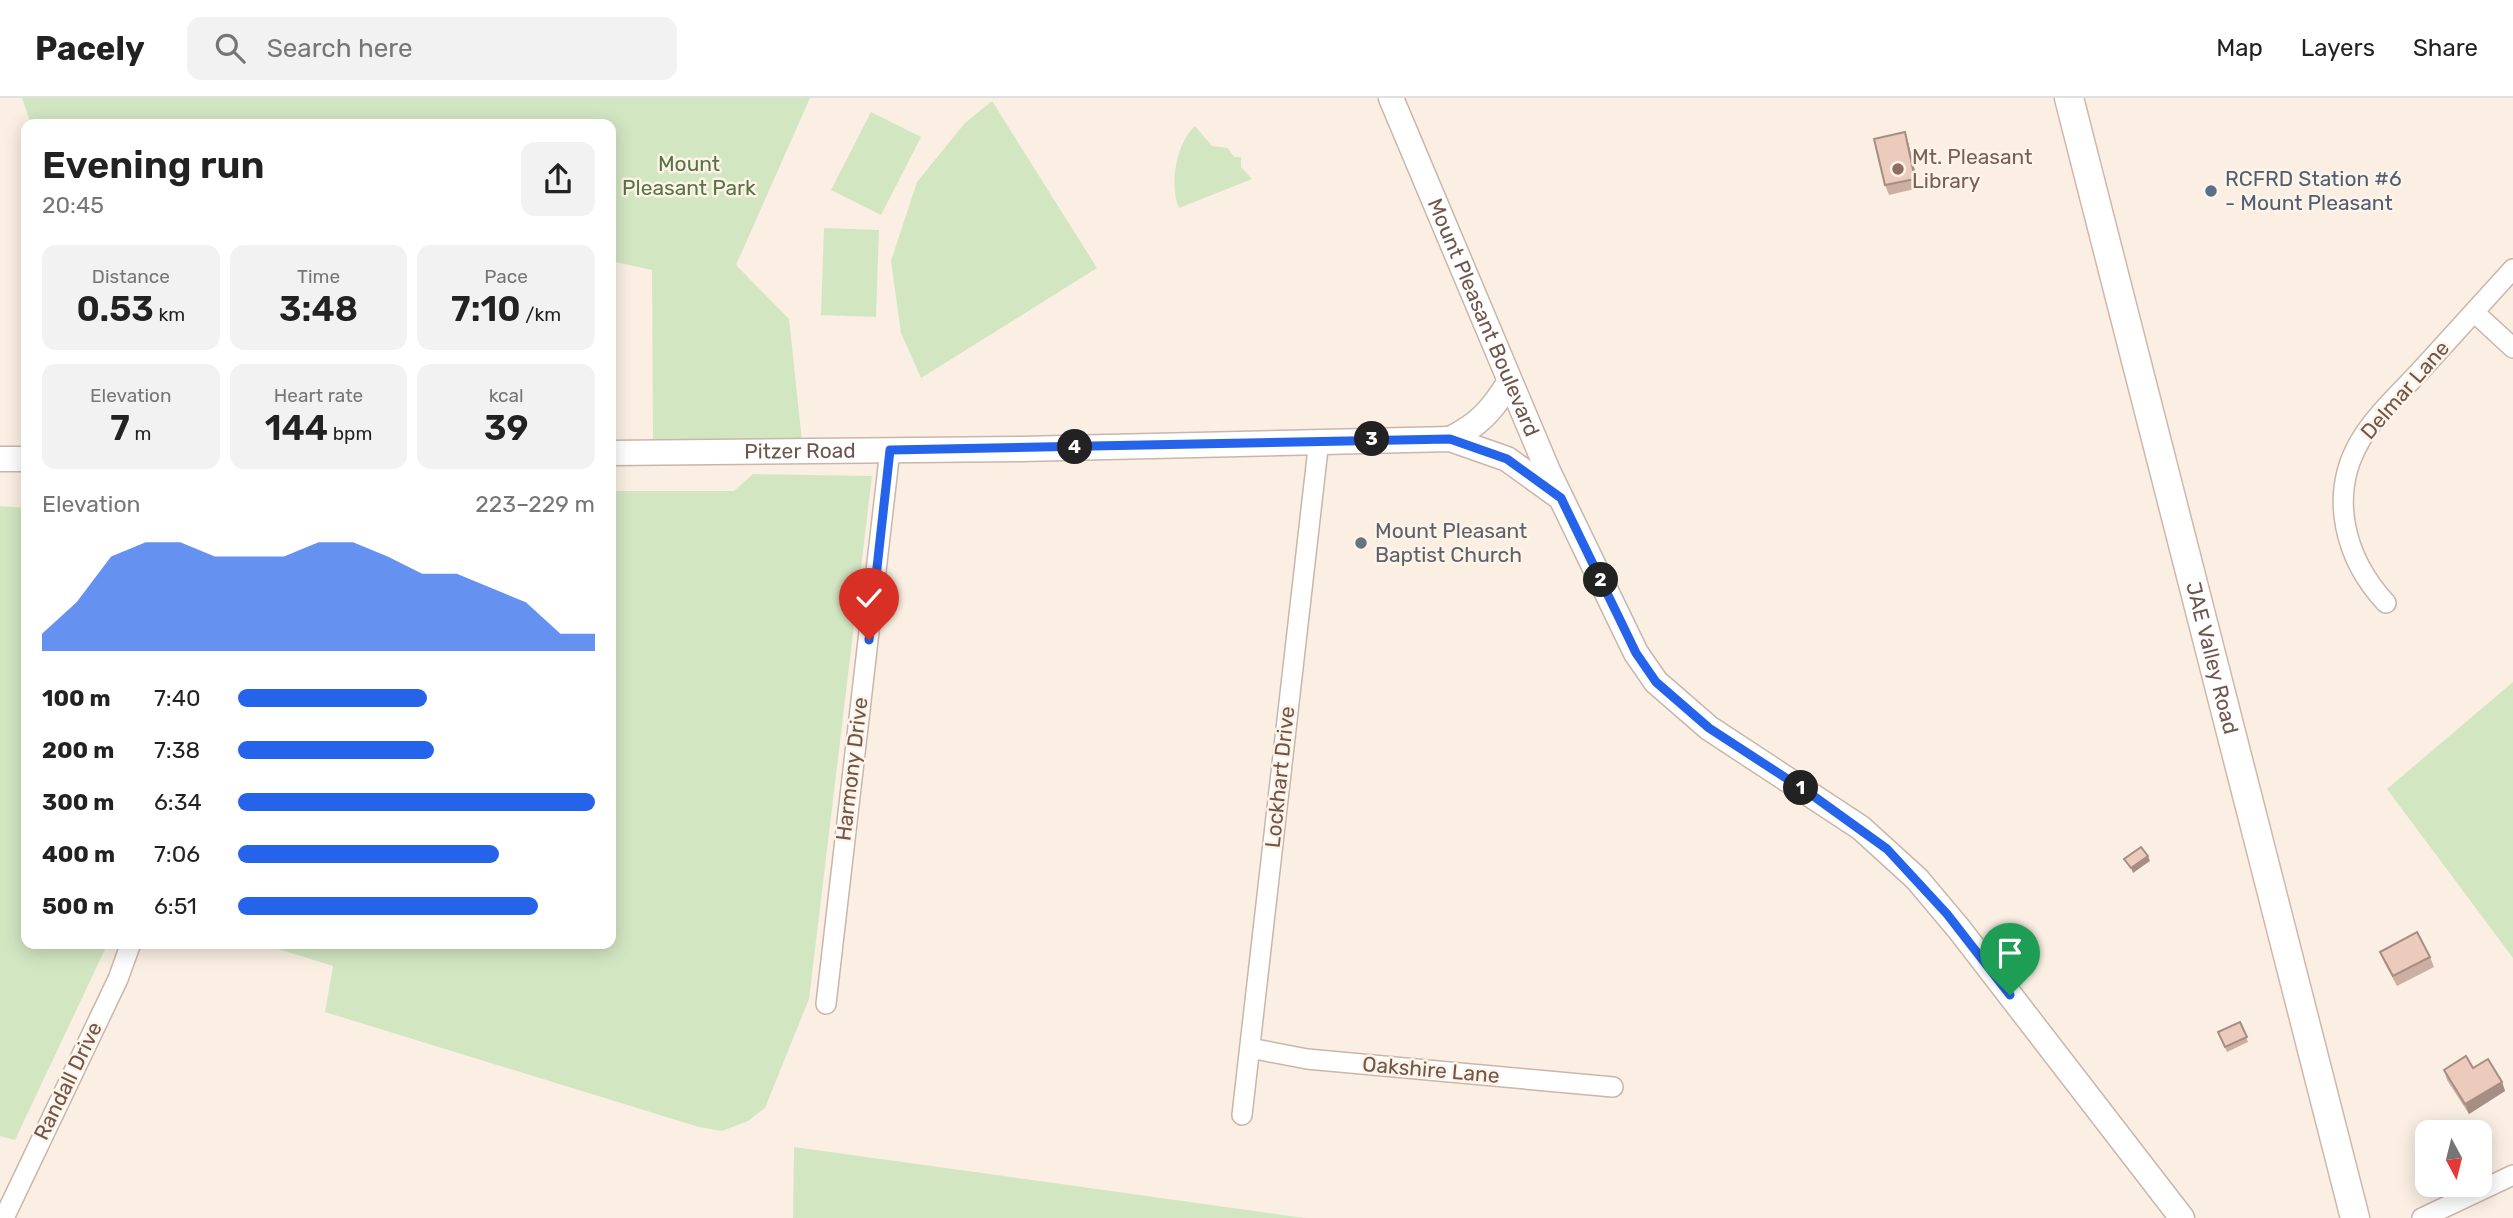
<!DOCTYPE html>
<meta charset="utf-8">
<style>
body{margin:0;font-family:Rubik,sans-serif;background:#f2f2f2;color:#222;height:100vh;display:flex;flex-direction:column;font-size:26px;white-space:nowrap}
*{box-sizing:border-box;margin:0}
p{font-size:23px;color:#767676}
.icon{flex:none;width:38px;height:38px;fill:none;stroke:currentColor;stroke-width:2;stroke-linecap:round;stroke-linejoin:round}
.map{position:relative;flex:1;overflow:hidden}
.drawer{position:absolute;left:21px;top:21px;width:595px;height:830px;display:flex;flex-direction:column;background:#fff;border-radius:14px;box-shadow:0 4px 18px #0003}
.drawer>*{flex:none}
.needle{width:46px;rotate:173deg}
.buttons{position:absolute;left:2415px;top:1022px;display:grid;gap:14px}
.buttons a{display:grid;place-items:center;width:77px;height:77px;border-radius:14px;background:#fff;box-shadow:0 4px 18px #0003;font-size:35px}
.pin{position:absolute;display:grid;place-items:center;width:60px;height:60px;color:#fff;margin:-72px -30px;border-radius:50% 50% 50% 0;rotate:-45deg;box-shadow:0 0 7px #0007}
.pin .icon{rotate:45deg}
.km{position:absolute;width:35px;height:35px;margin:-18px;border-radius:50%;background:#222;color:#fff;font-size:19px;line-height:35px;text-align:center}
.round{display:grid;place-items:center;flex:none;width:74px;height:74px;border-radius:14px;background:#f2f2f2}
.overview{display:flex;align-items:center;justify-content:space-between;height:119px;padding:0 21px}
h1{font-size:38px;font-weight:600;line-height:52px}
.figures{display:grid;grid-template-columns:repeat(3,1fr);gap:10px;height:119px;padding:7px 21px}
.figures div{display:grid;align-content:center;border-radius:14px;background:#f2f2f2;text-align:center}
.figures b{font-size:35px;font-weight:600}
.figures small{font-size:19px;font-weight:400}
.figures p{font-size:19px}
.chart{height:196px;padding:14px 21px}
.chart p{display:flex;justify-content:space-between}
.chart svg{width:100%;height:126px;margin-top:7px;fill:#2563eb;opacity:.7}
ul{padding:0 21px;list-style:none;font-size:23px}
li{display:grid;grid-template-columns:112px 84px 1fr;align-items:center;height:52px}
li i{height:18px;border-radius:9px;background:#2563eb}
header{display:flex;align-items:center;gap:42px;box-sizing:border-box;height:98px;padding:0 35px;background:#fff;border-bottom:2px solid #e0e0e0}
header strong{font-size:33px}
nav{display:flex;gap:38px;margin-inline-start:auto;font-size:24px}
.search{width:490px;height:63px;background:#f2f2f2;display:flex;align-items:center;gap:18px;box-sizing:border-box;padding:0 24px;border-radius:14px;color:#767676;font-size:26px}
.map>svg:first-child{display:block}
.green{fill:#d3e6c2}
.lines{fill:none;stroke-linecap:round;stroke-linejoin:round}
.minor-casing{stroke:#c9b6aa;stroke-width:22}
.tertiary-casing{stroke:#c9b6aa;stroke-width:27}
.secondary-casing{stroke:#cfb7aa;stroke-width:31}
.minor{stroke:#fff;stroke-width:19}
.tertiary{stroke:#fff;stroke-width:24}
.secondary{stroke:#fff;stroke-width:28}
.wall{fill:#ccafa2}
.shaded-wall{fill:#a68e84}
.building{fill:#edcbbc;stroke:#a68e84;stroke-width:2}
.route-casing{stroke:#fff;stroke-width:14}
.route{stroke:#2563eb;stroke-width:9}
.education-dot{fill:#8d6e63;stroke:#fdf3e7;stroke-width:2.5}
.service-dot{fill:#5c6f8a;stroke:#fdf3e7;stroke-width:2.5}
.worship-dot{fill:#6b7280;stroke:#fdf3e7;stroke-width:2.5}
.labels{text-anchor:middle;stroke-width:5;stroke-linejoin:round;paint-order:stroke}
.education-label{font-size:21px;fill:#785e54;stroke:#fdf3e7;text-anchor:start}
.park-label{font-size:21px;fill:#567444;stroke:#fdf3e7}
.service-label{font-size:21px;fill:#4e5e75;stroke:#fdf3e7;text-anchor:start}
.street-label{font-size:21px;fill:#6f554b;stroke:#fdf3e7}
.worship-label{font-size:21px;fill:#5b616d;stroke:#fdf3e7;text-anchor:start}
</style>
<header>
<strong>Pacely</strong>
<div class="search"><svg class="icon" aria-label="search" viewBox="0 0 24 24"><circle cx="10" cy="10" r="6"/><path d="M15 15l6 6"/></svg>Search here</div>
<nav><a>Map</a><a>Layers</a><a>Share</a></nav>
</header>
<div class="map">
<svg width="2513" height="1120" viewBox="0 0 2513 1120">
<rect width="100%" height="100%" fill="#faefe2"/>
<!-- green -->
<path class="green" d="M22 0H810L736 167 789 221 802 343 653 345 652 172 611 163V26H31Z
M992 3 1097 170 921 280 901 235 891 163 917 84 965 25Z
M871 14 921 39 881 117 831 92Z
M1195 28 1212 48 1228 50 1234 59H1241V69L1252 81 1179 110C1169 88 1176 45 1195 28Z
M824 130 879 132 876 219 821 217Z
M753 376 872 378 809 901 765 1010 748 1023 722 1033 699 1029 325 914 333 868 259 845H611V393H734Z
M0 408 26 410V845H108L15 1042 0 1038Z
M2513 584V860L2387 691Z
M794 1049 1305 1120H793Z"/>
<g class="lines">
<defs>
<path id="minor" d="M2474 214 2513 250
M2386 505C2345 461 2328 398 2360 343 2376 316 2402 293 2423 270 2453 237 2483 204 2513 171
M826 906 890 352
M1250 950 1307 961 1613 989
M1242 1017 1319 342
M4 1120 118 881 131 845
M2422 1120 2513 1077"/>
<g id="tertiary">
<path id="s1" d="M1391 0 1548 373 1636 555 1656 584 1709 630 1861 730 1917 781 1959 831 2182 1120"/>
<path d="M1450 341C1479 327 1492 312 1509 285"/>
<path id="s2" d="M611 355 1021 351 1450 341 1507 361 1557 397"/>
<path d="M0 361H26"/>
</g>
<g id="secondary">
<path id="s3" d="M2069 0 2355 1120"/>
</g>
</defs>
<!-- minor casing -->
<use href="#minor" class="minor-casing"/>
<!-- tertiary casing -->
<use href="#tertiary" class="tertiary-casing"/>
<!-- secondary casing -->
<use href="#secondary" class="secondary-casing"/>
<!-- minor -->
<use href="#minor" class="minor"/>
<!-- tertiary -->
<use href="#tertiary" class="tertiary"/>
<!-- secondary -->
<use href="#secondary" class="secondary"/>
</g>
<!-- wall -->
<path class="wall" d="M1908 44 1919 90 1889 97 1885 87Z
M2380 854 2430 859 2434 869 2397 888 2384 864Z
M2240 924 2248 944 2227 954 2218 934Z
M2444 972 2502 984 2505 993 2469 1016 2447 982Z"/>
<!-- shaded-wall -->
<path class="shaded-wall" d="M1905 34 1908 44 1919 90 1915 81Z
M2148 758 2150 763 2133 775 2131 770Z
M2502 984 2505 993 2469 1016 2465 1006Z"/>
<!-- building -->
<path class="building" d="M1905 34 1915 81 1885 87 1874 41Z
M2141 749 2148 758 2131 770 2124 761Z
M2417 834 2430 859 2393 878 2380 854Z
M2240 924 2247 939 2225 949 2218 934Z
M2466 958 2473 970 2488 961 2502 984 2465 1006 2444 972Z"/>
<g class="lines">
<defs>
<path id="route" d="M869 542 890 352 1450 341 1507 361 1561 400 1636 555 1656 584 1709 630 1812 697 1887 751 1947 816 2010 897"/>
</defs>
<!-- route casing -->
<use href="#route" class="route-casing"/>
<!-- route -->
<use href="#route" class="route"/>
</g>
<!-- markers -->
<circle class="education-dot" cx="1898" cy="71" r="7"/>
<circle class="service-dot" cx="2211" cy="93" r="7"/>
<circle class="worship-dot" cx="1361" cy="445" r="7"/>
<g class="labels">
<!-- education labels -->
<g class="education-label">
<text x="1912" y="66">Mt. Pleasant<tspan x="1912" dy="24">Library</tspan></text>
</g>
<!-- park labels -->
<g class="park-label">
<text x="689" y="73">Mount<tspan x="689" dy="24">Pleasant Park</tspan></text>
</g>
<!-- service labels -->
<g class="service-label">
<text x="2225" y="88">RCFRD Station #6<tspan x="2225" dy="24">- Mount Pleasant</tspan></text>
</g>
<!-- street labels -->
<g class="street-label">
<text dy="7" stroke="none"><textPath href="#s1" startOffset="238">Mount Pleasant Boulevard</textPath></text>
<text transform="translate(2405 292) rotate(-49)" y="7">Delmar Lane</text>
<text dy="7" stroke="none"><textPath href="#s2" startOffset="189">Pitzer Road</textPath></text>
<text dy="7" stroke="none"><textPath href="#s3" startOffset="578">JAE Valley Road</textPath></text>
<text transform="translate(852 671) rotate(-83)" y="7">Harmony Drive</text>
<text transform="translate(1280 679) rotate(-84)" y="7">Lockhart Drive</text>
<text transform="translate(1431 972) rotate(5)" y="7">Oakshire Lane</text>
<text transform="translate(68 983) rotate(-64)" y="7">Randall Drive</text>
</g>
<!-- worship labels -->
<g class="worship-label">
<text x="1375" y="440">Mount Pleasant<tspan x="1375" dy="24">Baptist Church</tspan></text>
</g>
</g>
</svg>
<div class="buttons">
<a><svg class="needle" viewBox="-14 -14 28 28"><path d="M0-13l5 13h-10z" fill="#e53935"/><path d="M0 13l5-13h-10z" fill="#767676"/></svg></a>
</div>
<div class="pin" style="left:2010px;top:897px;background:#1e9e55"><svg class="icon" aria-label="arrive" viewBox="0 0 24 24"><path d="M6 21V4h12l-3 4 3 4H6"/></svg></div>
<div class="pin" style="left:869px;top:542px;background:#d93025"><svg class="icon" aria-label="check" viewBox="0 0 24 24"><path d="M5 12l5 5 9-10"/></svg></div>
<b class="km" style="left:1801px;top:690px">1</b>
<b class="km" style="left:1601px;top:482px">2</b>
<b class="km" style="left:1372px;top:341px">3</b>
<b class="km" style="left:1075px;top:349px">4</b>
<section class="drawer">
<div class="overview"><div><h1>Evening run</h1><p>20:45</p></div><a class="round"><svg class="icon" aria-label="share" viewBox="0 0 24 24"><path d="M12 15V3M7 8l5-5 5 5M5 13v7h14v-7"/></svg></a></div>
<div class="figures">
<div><p>Distance</p><b>0.53<small> km</small></b></div>
<div><p>Time</p><b>3:48</b></div>
<div><p>Pace</p><b>7:10<small> /km</small></b></div>
</div>
<div class="figures">
<div><p>Elevation</p><b>7<small> m</small></b></div>
<div><p>Heart rate</p><b>144<small> bpm</small></b></div>
<div><p>kcal</p><b>39</b></div>
</div>
<div class="chart"><p><span>Elevation</span>223–229 m</p>
<svg viewBox="0 0 160 44" preserveAspectRatio="none"><path d="M0 44V38L10 27L20 11L30 6L40 6L50 11L60 11L70 11L80 6L90 6L100 11L110 17L120 17L130 22L140 27L150 38L160 38V44z"/></svg>
</div>
<ul>
<li><b>100 m</b>7:40<i style="width:53%"></i></li>
<li><b>200 m</b>7:38<i style="width:55%"></i></li>
<li><b>300 m</b>6:34<i style="width:100%"></i></li>
<li><b>400 m</b>7:06<i style="width:73%"></i></li>
<li><b>500 m</b>6:51<i style="width:84%"></i></li>
</ul>
</section>
</div>
